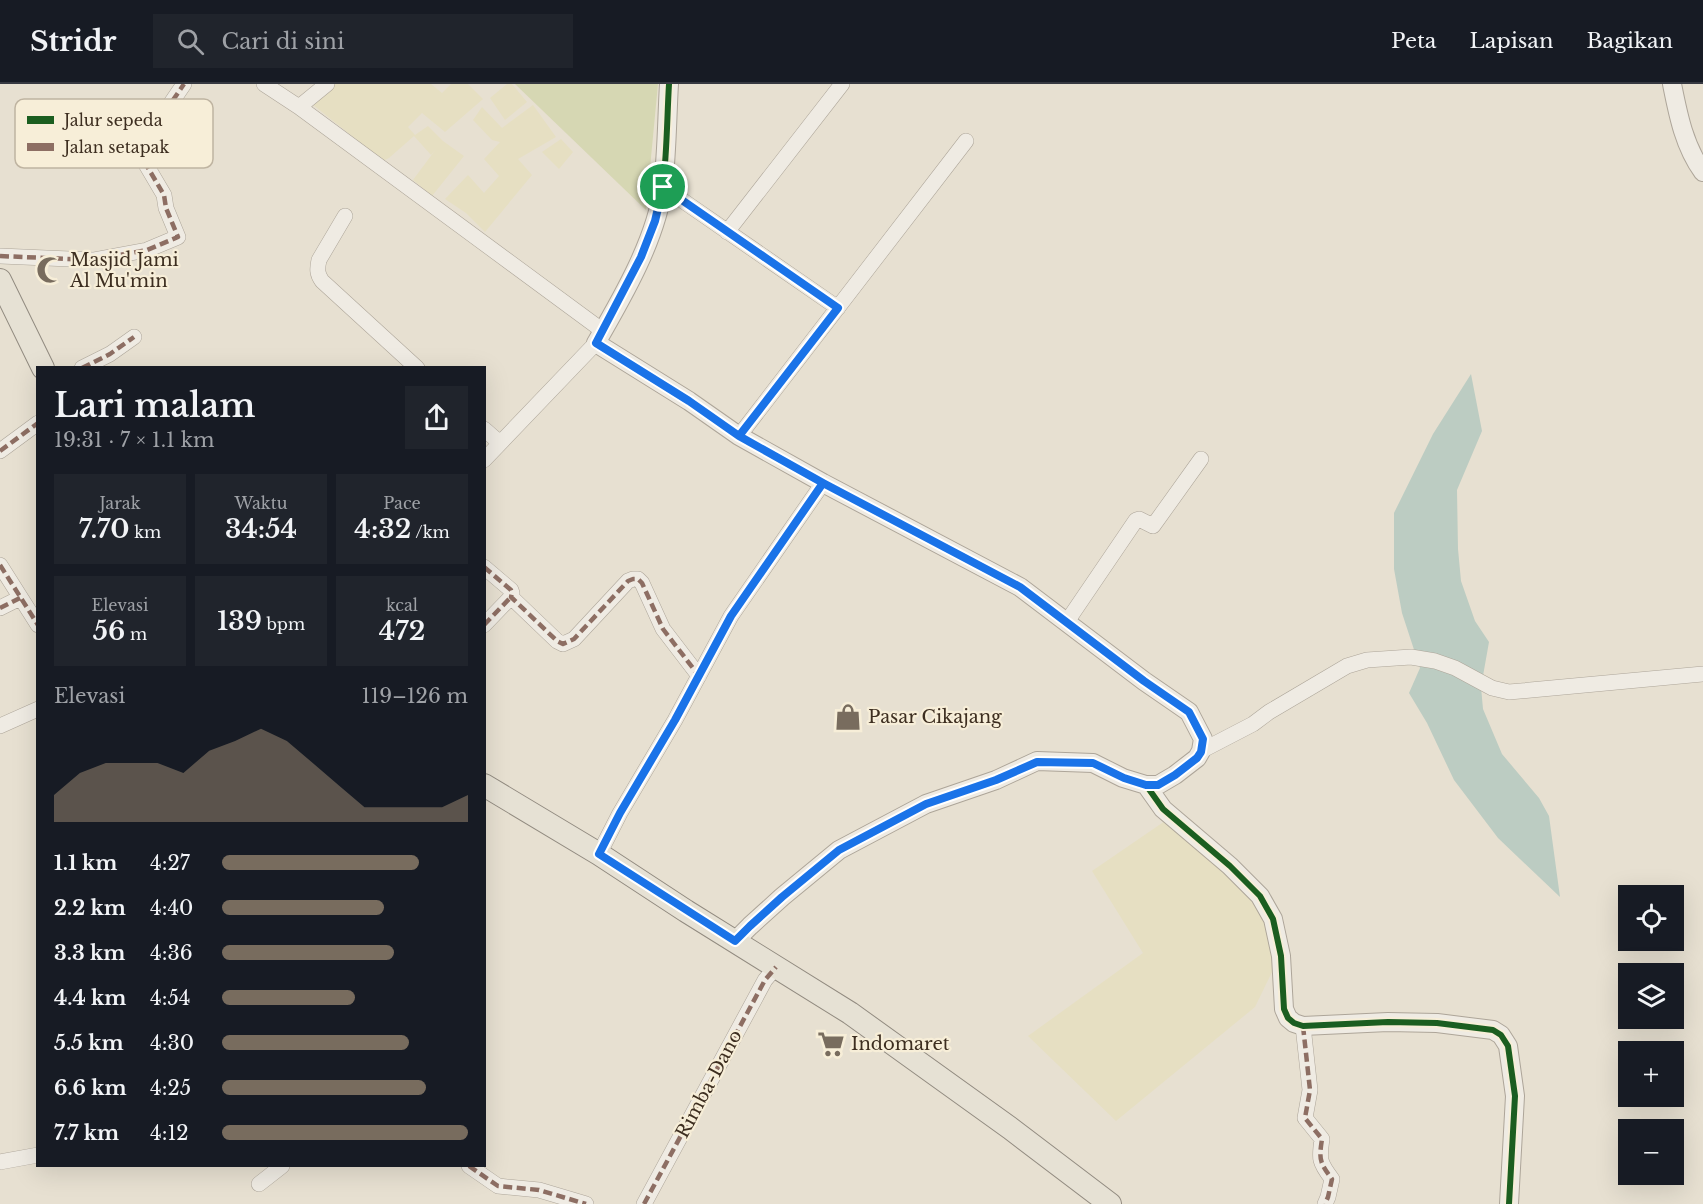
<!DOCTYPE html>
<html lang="id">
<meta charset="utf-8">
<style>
body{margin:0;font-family:"Libre Baskerville",serif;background:#20242c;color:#f1f3f6;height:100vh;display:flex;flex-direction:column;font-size:22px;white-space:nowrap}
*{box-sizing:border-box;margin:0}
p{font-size:20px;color:#9ea1a6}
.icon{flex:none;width:33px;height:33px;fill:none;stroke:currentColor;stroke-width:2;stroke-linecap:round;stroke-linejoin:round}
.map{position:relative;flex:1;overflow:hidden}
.sheet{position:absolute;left:36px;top:282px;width:450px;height:801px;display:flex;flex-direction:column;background:#171b24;border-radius:0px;box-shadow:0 6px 24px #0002}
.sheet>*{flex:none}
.fabs{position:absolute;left:1618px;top:801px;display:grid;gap:12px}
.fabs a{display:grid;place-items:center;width:66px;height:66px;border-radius:0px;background:#171b24;box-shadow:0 6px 24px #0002;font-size:30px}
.pin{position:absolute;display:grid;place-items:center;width:51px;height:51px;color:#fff;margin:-26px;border:3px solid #fff;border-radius:50%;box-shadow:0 2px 6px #0007}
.round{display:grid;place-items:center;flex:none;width:63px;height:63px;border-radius:0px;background:#20242c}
.summary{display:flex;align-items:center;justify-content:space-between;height:102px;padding:0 18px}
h1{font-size:33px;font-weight:600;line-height:45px}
.stats{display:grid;grid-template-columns:repeat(3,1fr);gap:9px;height:102px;padding:6px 18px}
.stats div{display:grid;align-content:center;border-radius:0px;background:#20242c;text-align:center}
.stats b{font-size:26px;font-weight:600}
.stats small{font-size:16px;font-weight:400}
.stats p{font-size:16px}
.chart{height:168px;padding:12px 18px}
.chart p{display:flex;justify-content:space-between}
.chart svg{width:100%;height:108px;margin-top:6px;fill:#786c5e;opacity:.7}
ul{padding:0 18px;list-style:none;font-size:20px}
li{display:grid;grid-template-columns:96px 72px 1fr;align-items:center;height:45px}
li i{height:15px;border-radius:8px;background:#786c5e}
header{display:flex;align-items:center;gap:36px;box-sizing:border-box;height:84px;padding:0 30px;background:#171b24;border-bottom:2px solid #363941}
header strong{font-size:28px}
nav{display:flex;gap:33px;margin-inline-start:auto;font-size:21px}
.search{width:420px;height:54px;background:#20242c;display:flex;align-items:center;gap:15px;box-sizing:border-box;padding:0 21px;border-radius:0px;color:#9ea1a6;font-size:22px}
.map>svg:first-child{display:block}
.farmland{fill:#e6dfc2}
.green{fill:#d6d7b3}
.water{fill:#bcccc2}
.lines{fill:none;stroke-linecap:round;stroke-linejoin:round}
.minor-casing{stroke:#ada599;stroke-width:16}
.tertiary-casing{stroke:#ada599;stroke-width:20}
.primary-casing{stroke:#928b80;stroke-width:24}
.minor{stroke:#efebe3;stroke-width:15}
.tertiary{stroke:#efebe3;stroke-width:18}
.primary{stroke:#e6e1d4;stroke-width:22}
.quiet{stroke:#8d6e63;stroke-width:4.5;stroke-dasharray:9 4.5;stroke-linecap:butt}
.cycleway-casing{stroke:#f7eed8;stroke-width:10}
.cycleway{stroke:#1b5e20;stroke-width:6}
.route-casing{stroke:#fff;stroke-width:12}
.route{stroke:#1a73e8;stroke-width:8}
.labels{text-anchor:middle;stroke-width:4.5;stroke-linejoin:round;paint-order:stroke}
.poi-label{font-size:18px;fill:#3d2e20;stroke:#f7eed8;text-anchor:start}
.street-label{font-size:18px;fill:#3d2e20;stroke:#f7eed8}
.key{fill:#f7eed8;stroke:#bfb4a1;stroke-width:1.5}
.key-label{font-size:16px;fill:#3d2e20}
</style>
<header>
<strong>Stridr</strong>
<div class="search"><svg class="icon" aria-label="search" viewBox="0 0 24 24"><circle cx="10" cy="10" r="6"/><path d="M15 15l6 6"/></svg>Cari di sini</div>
<nav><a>Peta</a><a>Lapisan</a><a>Bagikan</a></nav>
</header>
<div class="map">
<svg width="1703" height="1120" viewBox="0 0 1703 1120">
<rect width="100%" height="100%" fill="#e7e0d1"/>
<!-- farmland -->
<path class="farmland" d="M323 0H431L442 9 451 0H468L483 15 445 48 422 29 408 43 415 51 428 42 443 57 464 72 432 112 413 96 436 65 431 71 414 52 389 74 383 77 307 16Z
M507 0H512L527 18 505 36 490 14Z
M533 21 556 53 518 75 532 91 485 148 466 129 445 115 468 91 484 109 499 92 484 75 500 58 492 56 473 36 482 23 502 44Z
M561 55 573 68 559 85 542 68Z
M1165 737 1253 811 1269 840 1273 886 1255 923 1116 1037 1028 952 1143 869 1092 787Z"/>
<!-- green -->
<path class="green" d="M515 0H658L646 126Z"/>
<!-- water -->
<path class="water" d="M1471 290 1482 347 1457 406 1458 465 1461 497 1475 537 1489 558 1481 603 1483 625 1502 670 1539 714 1549 732 1560 813 1498 754 1454 696 1427 639 1409 609 1420 584 1402 529 1394 485V429L1433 350Z"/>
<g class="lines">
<defs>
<path id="minor" d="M264 0 299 23 603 247
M299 23 327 0
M663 103 838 224
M345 132 319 176C317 185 317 190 322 197L417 284
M727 148 842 0
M0 172 93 176 147 166 178 153 166 124 164 111 141 72 139 66 184 0
M82 284 110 270 134 253
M484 345 500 359
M739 352 966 57
M0 367 38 339
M484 376 596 259
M0 481 38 541
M484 483 511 506 512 509 511 513 557 557 563 560 574 555 628 497 633 495H638L642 499 663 545 699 592
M0 524 20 514
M1066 539 1136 436 1139 435 1153 442 1201 375
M484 541 511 513
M0 642 38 625
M1201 667 1253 640 1269 628 1347 582 1367 576 1411 573 1435 577 1455 584 1492 604 1509 608 1703 590
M599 770 620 729 675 636 731 532 823 399
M1303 942 1310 1006 1305 1034 1322 1055C1319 1075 1319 1078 1332 1095L1328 1113 1325 1120
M0 1078 38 1071
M469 1082 498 1102 539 1106 586 1120
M259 1100 282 1082
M644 1120 765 896 776 883"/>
<path id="tertiary" d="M669 0C667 34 667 68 663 102 657 154 622 214 596 259L689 317 739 352 823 399 1020 503 1144 597 1189 628 1203 655 1201 667 1197 674 1175 691 1158 701H1146L1123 694 1093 679 1037 677 996 696 926 720 839 766 782 813 750 842 735 857
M1672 0C1678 30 1684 62 1703 88
M1146 701 1163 725 1230 782 1260 812 1273 835 1281 872 1284 925 1288 934 1294 939 1303 942 1388 938 1437 939 1493 946 1501 951 1508 962 1515 1012 1509 1120"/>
<path id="primary" d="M0 196 43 284
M484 701 599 770 686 827 850 929 1010 1044 1110 1120"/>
</defs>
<!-- minor casing -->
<use href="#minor" class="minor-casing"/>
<!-- tertiary casing -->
<use href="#tertiary" class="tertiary-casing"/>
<!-- primary casing -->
<use href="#primary" class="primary-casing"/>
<!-- minor -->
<use href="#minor" class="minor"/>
<!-- tertiary -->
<use href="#tertiary" class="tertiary"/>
<!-- primary -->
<use href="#primary" class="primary"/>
<!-- quiet -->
<path class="quiet" d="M0 172 93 176 147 166 178 153 166 124 164 111 141 72 139 66 184 0
M82 284 110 270 134 253
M0 367 38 339
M0 481 38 541
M484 483 511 506 512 509 511 513 557 557 563 560 574 555 628 497 633 495H638L642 499 663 545 699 592
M0 524 20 514
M484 541 511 513
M1303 942 1310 1006 1305 1034 1322 1055C1319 1075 1319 1078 1332 1095L1328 1113 1325 1120
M469 1082 498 1102 539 1106 586 1120
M644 1120 765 896 776 883"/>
<defs>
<path id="cycleway" d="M669 0C667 34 667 68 663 102 657 154 622 214 596 259L689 317 739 352 823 399 1020 503 1144 597 1189 628 1203 655 1201 667 1197 674 1175 691 1158 701H1146L1123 694 1093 679 1037 677 996 696 926 720 839 766 782 813 750 842 735 857
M1146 701 1163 725 1230 782 1260 812 1273 835 1281 872 1284 925 1288 934 1294 939 1303 942 1388 938 1437 939 1493 946 1501 951 1508 962 1515 1012 1509 1120"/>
</defs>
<!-- cycleway casing -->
<use href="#cycleway" class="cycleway-casing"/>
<!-- cycleway -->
<use href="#cycleway" class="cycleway"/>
</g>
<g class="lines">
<defs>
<path id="route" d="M663 103 655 137 641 173 596 259 689 317 739 352 823 399 731 532 675 636 620 729 599 770 735 857 750 842 782 813 839 766 926 720 996 696 1037 678 1093 679 1124 694 1146 701H1158L1175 691 1197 674 1201 668 1203 655 1189 628 1144 597 1020 503 823 399 739 352 838 224 663 103"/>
</defs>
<!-- route casing -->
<use href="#route" class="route-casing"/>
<!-- route -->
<use href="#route" class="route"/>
</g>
<!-- icons -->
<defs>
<symbol id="mosque-bare" viewBox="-9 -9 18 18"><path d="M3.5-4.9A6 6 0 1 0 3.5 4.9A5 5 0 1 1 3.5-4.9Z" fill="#786c5e" stroke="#f7eed8" stroke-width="2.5" paint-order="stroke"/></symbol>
<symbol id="shop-bare" viewBox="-9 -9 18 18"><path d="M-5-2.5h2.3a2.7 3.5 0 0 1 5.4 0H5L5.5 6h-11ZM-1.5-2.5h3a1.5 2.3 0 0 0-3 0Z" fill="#786c5e" stroke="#f7eed8" stroke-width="2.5" paint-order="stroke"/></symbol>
<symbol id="supermarket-bare" viewBox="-9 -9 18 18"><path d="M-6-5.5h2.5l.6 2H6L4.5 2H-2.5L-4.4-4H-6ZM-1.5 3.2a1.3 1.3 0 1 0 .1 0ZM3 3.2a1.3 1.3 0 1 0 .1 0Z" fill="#786c5e" stroke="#f7eed8" stroke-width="2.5" paint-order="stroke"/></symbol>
</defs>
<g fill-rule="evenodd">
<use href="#mosque-bare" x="31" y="167" width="38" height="38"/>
<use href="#shop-bare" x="829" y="614" width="38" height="38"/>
<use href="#supermarket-bare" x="812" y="941" width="38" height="38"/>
</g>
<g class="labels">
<!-- poi labels -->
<g class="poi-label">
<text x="70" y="182">Masjid Jami<tspan x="70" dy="21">Al Mu'min</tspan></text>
<text x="868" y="639">Pasar Cikajang</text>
<text x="851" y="966">Indomaret</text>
</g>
<!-- street labels -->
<g class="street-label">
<text transform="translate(709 1000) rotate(-62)" y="6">Rimba-Dano</text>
</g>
</g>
<!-- legend -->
<rect x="15" y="15" width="198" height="69" rx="9" class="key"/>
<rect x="27" y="32" width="27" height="8" fill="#1b5e20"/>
<rect x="27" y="59" width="27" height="8" fill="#8d6e63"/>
<g class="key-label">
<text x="64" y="42">Jalur sepeda</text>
<text x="64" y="69">Jalan setapak</text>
</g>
</svg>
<div class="fabs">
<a><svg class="icon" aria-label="locate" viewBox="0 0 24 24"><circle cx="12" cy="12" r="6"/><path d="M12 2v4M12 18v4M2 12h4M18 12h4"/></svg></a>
<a><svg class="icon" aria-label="layers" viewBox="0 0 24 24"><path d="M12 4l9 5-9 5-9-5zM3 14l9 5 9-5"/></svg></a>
<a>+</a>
<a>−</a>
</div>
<div class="pin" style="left:663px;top:103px;background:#1e9e55"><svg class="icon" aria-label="arrive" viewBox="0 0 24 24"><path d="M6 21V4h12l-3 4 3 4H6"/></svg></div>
<section class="sheet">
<div class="summary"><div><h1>Lari malam</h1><p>19:31 · 7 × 1.1 km</p></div><a class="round"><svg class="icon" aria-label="share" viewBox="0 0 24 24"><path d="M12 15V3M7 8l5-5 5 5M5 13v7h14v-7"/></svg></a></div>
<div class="stats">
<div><p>Jarak</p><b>7.70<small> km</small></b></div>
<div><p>Waktu</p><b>34:54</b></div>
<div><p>Pace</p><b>4:32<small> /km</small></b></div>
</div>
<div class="stats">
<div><p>Elevasi</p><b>56<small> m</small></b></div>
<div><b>139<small> bpm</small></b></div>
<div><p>kcal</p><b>472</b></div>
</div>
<div class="chart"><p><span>Elevasi</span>119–126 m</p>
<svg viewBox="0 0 160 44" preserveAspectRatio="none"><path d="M0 44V33L10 24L20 20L30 20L40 20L50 24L60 15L70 11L80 6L90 11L100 20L110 29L120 38L130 38L140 38L150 38L160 33V44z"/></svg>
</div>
<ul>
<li><b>1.1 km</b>4:27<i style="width:80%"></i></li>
<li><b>2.2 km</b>4:40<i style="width:66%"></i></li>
<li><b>3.3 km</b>4:36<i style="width:70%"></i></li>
<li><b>4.4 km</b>4:54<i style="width:54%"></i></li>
<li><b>5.5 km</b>4:30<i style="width:76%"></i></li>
<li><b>6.6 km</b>4:25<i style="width:83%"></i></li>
<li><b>7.7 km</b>4:12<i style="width:100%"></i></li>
</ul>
</section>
</div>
